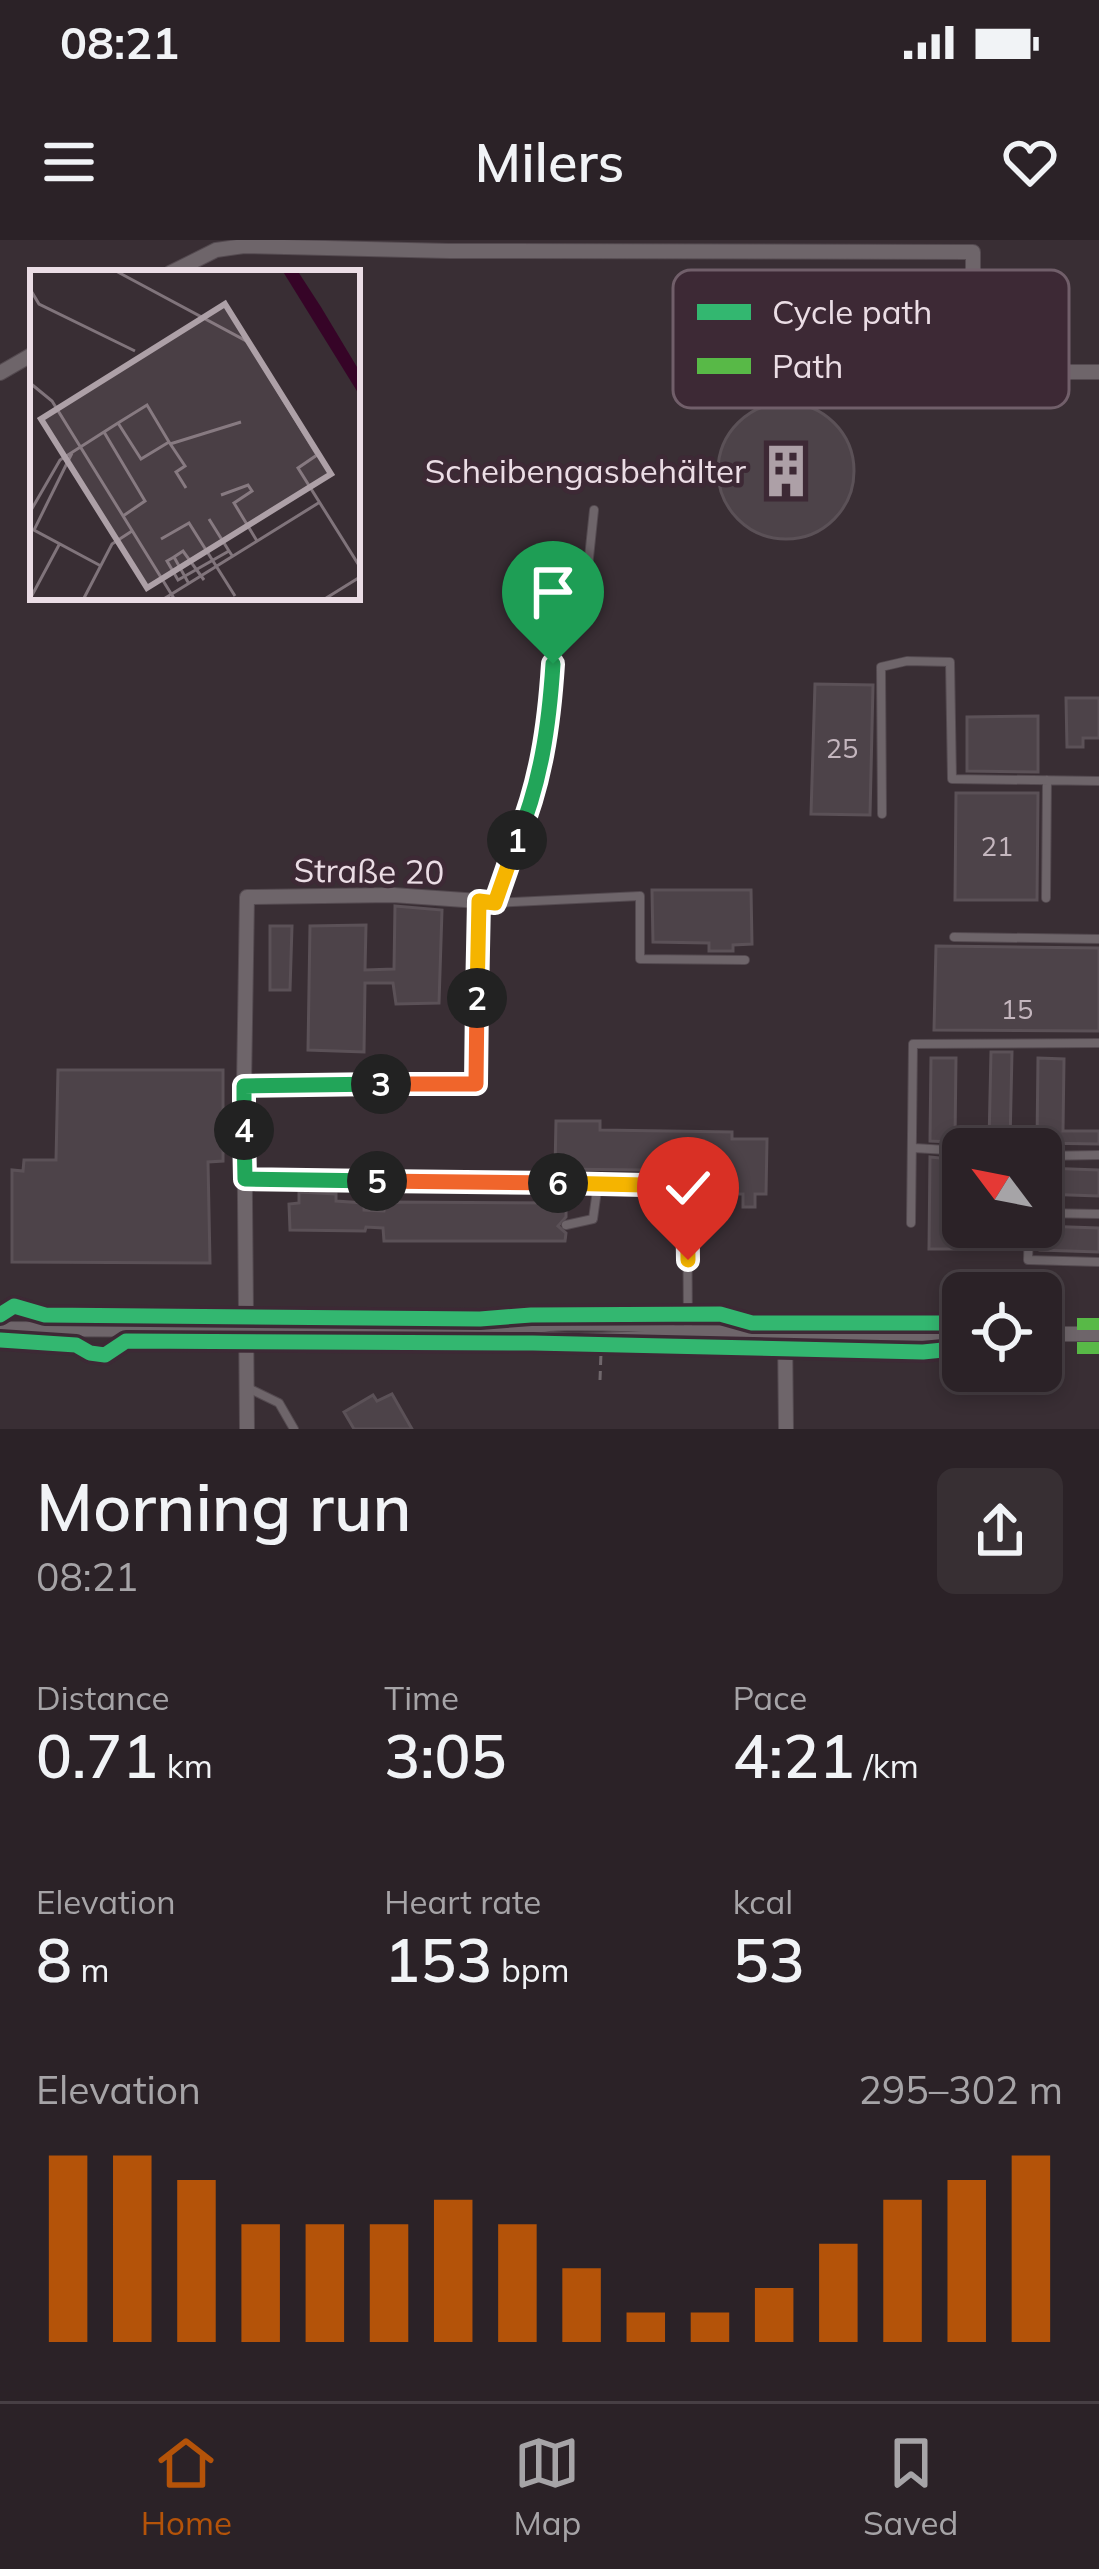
<!DOCTYPE html>
<meta charset="utf-8">
<style>
body{margin:0;font-family:Mulish,sans-serif;background:#372f33;color:#f1f3f6;height:100vh;display:flex;flex-direction:column;font-size:45px;white-space:nowrap}
*{box-sizing:border-box;margin:0}
p{font-size:39px;color:#a6a4a7}
.icon{flex:none;width:66px;height:66px;fill:none;stroke:currentColor;stroke-width:2;stroke-linecap:round;stroke-linejoin:round}
.map{position:relative;height:1189px;overflow:hidden}
.sheet{display:flex;flex-direction:column;background:#2b2227;flex:1}
.sheet>*{flex:none}
.needle{width:78px;rotate:302deg}
.controls{position:absolute;left:942px;top:888px;display:grid;gap:24px}
.controls a{display:grid;place-items:center;width:120px;height:120px;border-radius:18px;background:#2b2227;box-shadow:0 6px 18px #0003,0 0 0 3px #473f44;font-size:60px}
.pin{position:absolute;display:grid;place-items:center;width:102px;height:102px;color:#fff;margin:-123px -51px;border-radius:50% 50% 50% 0;rotate:-45deg;box-shadow:0 0 12px #0007}
.pin .icon{rotate:45deg}
.km{position:absolute;width:60px;height:60px;margin:-30px;border-radius:50%;background:#222;color:#fff;font-size:33px;line-height:60px;text-align:center}
.round{display:grid;place-items:center;flex:none;width:126px;height:126px;border-radius:18px;background:#372f33}
.summary{display:flex;align-items:center;justify-content:space-between;height:204px;padding:0 36px}
h1{font-size:66px;font-weight:600;line-height:90px}
.figures{display:grid;grid-template-columns:repeat(3,1fr);gap:18px;height:204px;padding:12px 36px}
.figures div{display:grid;align-content:center}
.figures b{font-size:60px;font-weight:600}
.figures small{font-size:33px;font-weight:400}
.figures p{font-size:33px}
.chart{height:336px;padding:24px 36px}
.chart p{display:flex;justify-content:space-between}
.chart svg{width:100%;height:216px;margin-top:12px;stroke:#b45309;stroke-width:6}
.status{display:flex;justify-content:space-between;align-items:center;height:84px;padding:0 60px;background:#2b2227;direction:ltr}
.status svg{height:33px;fill:currentColor}
header{display:flex;justify-content:space-between;align-items:center;height:156px;padding:0 36px;background:#2b2227;font-size:54px;font-weight:600}
.tabs{display:flex;justify-content:space-around;align-items:center;height:168px;border-top:3px solid #473f44;background:#2b2227;font-size:33px;color:#a6a4a7}
.tabs a{display:grid;justify-items:center;gap:6px}
.tabs .active{color:#b45309}
.map>svg:first-child{display:block}
.building{fill:#4d4349;stroke:#5b5157;stroke-width:3}
.lines{fill:none;stroke-linecap:round;stroke-linejoin:round}
.lane-casing{stroke:#544a50;stroke-width:10}
.street-casing{stroke:#544a50;stroke-width:16}
.path{stroke:#70676c;stroke-width:3;stroke-dasharray:9 6;stroke-linecap:butt}
.lane{stroke:#6e656a;stroke-width:8}
.street{stroke:#6e656a;stroke-width:14}
.quiet{stroke:#58b947;stroke-width:12;stroke-dasharray:24 12;stroke-linecap:butt}
.cycleway-casing{stroke:#3d2935;stroke-width:22}
.cycleway{stroke:#33b770;stroke-width:15}
.split-1-casing{stroke:#fff;stroke-width:24}
.split-2-casing{stroke:#fff;stroke-width:24}
.split-3-casing{stroke:#fff;stroke-width:24}
.split-4-casing{stroke:#fff;stroke-width:24}
.split-5-casing{stroke:#fff;stroke-width:24}
.split-6-casing{stroke:#fff;stroke-width:24}
.split-7-casing{stroke:#fff;stroke-width:24}
.split-1{stroke:#22a559;stroke-width:15}
.split-2{stroke:#f5b400;stroke-width:15}
.split-3{stroke:#f0652b;stroke-width:15}
.split-4{stroke:#22a559;stroke-width:15}
.split-5{stroke:#22a559;stroke-width:15}
.split-6{stroke:#f0652b;stroke-width:15}
.split-7{stroke:#f5b400;stroke-width:15}
.labels{text-anchor:middle;stroke-width:9;stroke-linejoin:round;paint-order:stroke}
.number-label{font-size:27px;fill:#c4b6be}
.poi-label{font-size:33px;fill:#ebdde5;stroke:#3d2935;text-anchor:end}
.street-label{font-size:33px;fill:#ebdde5;stroke:#3d2935}
.inset-road{fill:none;stroke:#80747b;stroke-width:3}
.view{fill:#ada0a7;fill-opacity:0.15;stroke:#ada0a7;stroke-width:6}
.inset-edge{fill:none;stroke:#ebdde5;stroke-width:6}
.key{fill:#3d2935;stroke:#715f6a;stroke-width:3}
.key-label{font-size:33px;fill:#ebdde5}
</style>
<div class="status"><b>08:21</b><svg viewBox="0 0 49 12"><path d="M0 12V9h3v3zM5 12V6h3v6zM10 12V3h3v9zM15 12V0h3v12zM26 1h20v11H26zM47 4h2v5h-2z"/></svg></div>
<header><svg class="icon" aria-label="menu" viewBox="0 0 24 24"><path d="M4 6h16M4 12h16M4 18h16"/></svg>Milers<svg class="icon" aria-label="heart" viewBox="0 0 24 24"><path d="M12 20l-8-8c-3-5 5-10 8-4 3-6 11-1 8 4z"/></svg></header>
<div class="map">
<svg width="1099" height="1189" viewBox="0 0 1099 1189">
<rect width="100%" height="100%" fill="#392e34"/>
<!-- building -->
<path class="building" d="M718 231a68 68 0 1 1 136 0a68 68 0 1 1-136 0Z
M815 444 873 445 870 575 811 574Z
M1066 458H1099V498H1083V507H1067Z
M1038 476V532L967 531V477Z
M956 553H1038L1037 660H955Z
M652 650H751L752 704 733 705V711H709V703L653 702Z
M395 666 442 670 439 763 396 764 393 743H365L364 812 308 810 310 686 366 685 365 730 394 729Z
M270 686H292L290 750H270Z
M936 706 1099 708V791L934 790Z
M991 812H1012L1010 903 989 902Z
M931 818H956L955 899 951 902 930 901Z
M1038 818 1064 819 1063 891H1099V904L1037 903Z
M58 830H223V921L208 922 210 1023 12 1022V930L23 931 24 920H56Z
M556 881H600V890L732 892V899H767L766 954H755V967H743V954H731V931L555 929Z
M930 917 951 919V939H963V987H990V1009H929Z
M1043 928 1099 930V956L1042 954Z
M299 952 336 954V961L364 963V970L384 971 386 962 566 963V977L558 986 566 993 565 1001H384L383 988 366 987 365 991 290 990 289 964 299 963Z
M1041 986 1099 988V1012L1040 1010Z
M392 1154 412 1189H354L344 1172 373 1155 377 1161Z"/>
<g class="lines">
<defs>
<path id="lane" d="M882 574 881 427 907 421 950 422 952 539 1099 541
M1046 658 1047 540
M492 663 640 656V719L745 720
M495 663 537 552 549 478 553 424 563 380 586 346 594 270
M954 697 1099 699
M914 908 963 911
M1041 916 1099 915
M245 939 687 946 688 1091
M1041 973 1099 974
M911 983 913 804 1099 803
M566 985 593 979 598 943
M1029 987 1028 1020 1099 1022
M248 1148 279 1163 294 1189"/>
<path id="street" d="M170 33 216 10 244 6 449 11 973 12V138L996 132H1099
M0 133 33 114
M244 846 476 844 479 661 393 655 247 657 244 846 247 1189
M0 1089 516 1091C549 1107 623 1098 661 1098L672 1092 963 1094
M516 1091C534 1078 634 1085 663 1085L672 1092
M785 1093 786 1189
M1041 1094H1099"/>
</defs>
<!-- lane casing -->
<use href="#lane" class="lane-casing"/>
<!-- street casing -->
<use href="#street" class="street-casing"/>
<!-- path -->
<path class="path" d="M600 1140 601 1113"/>
<!-- lane -->
<use href="#lane" class="lane"/>
<!-- street -->
<use href="#street" class="street"/>
<!-- quiet -->
<path class="quiet" d="M1041 1084H1099
M1041 1108H1099"/>
<defs>
<path id="cycleway" d="M0 1075 14 1066 45 1075 480 1079 531 1075 720 1074 752 1083H963
M0 1100 76 1105 90 1113 105 1115 126 1101 533 1103 923 1112 963 1108"/>
</defs>
<!-- cycleway casing -->
<use href="#cycleway" class="cycleway-casing"/>
<!-- cycleway -->
<use href="#cycleway" class="cycleway"/>
</g>
<g class="lines">
<defs>
<path id="split-1" d="M517 600C541 542 549 486 553 424"/>
<path id="split-2" d="M477 758 479 661 495 663 517 600"/>
<path id="split-3" d="M381 844H476L477 758"/>
<path id="split-4" d="M244 890V846L381 844"/>
<path id="split-5" d="M244 890 245 939 377 941"/>
<path id="split-6" d="M377 941 558 943"/>
<path id="split-7" d="M558 943 687 946 688 1020"/>
</defs>
<!-- split-1 casing -->
<use href="#split-1" class="split-1-casing"/>
<!-- split-2 casing -->
<use href="#split-2" class="split-2-casing"/>
<!-- split-3 casing -->
<use href="#split-3" class="split-3-casing"/>
<!-- split-4 casing -->
<use href="#split-4" class="split-4-casing"/>
<!-- split-5 casing -->
<use href="#split-5" class="split-5-casing"/>
<!-- split-6 casing -->
<use href="#split-6" class="split-6-casing"/>
<!-- split-7 casing -->
<use href="#split-7" class="split-7-casing"/>
<!-- split-1 -->
<use href="#split-1" class="split-1"/>
<!-- split-2 -->
<use href="#split-2" class="split-2"/>
<!-- split-3 -->
<use href="#split-3" class="split-3"/>
<!-- split-4 -->
<use href="#split-4" class="split-4"/>
<!-- split-5 -->
<use href="#split-5" class="split-5"/>
<!-- split-6 -->
<use href="#split-6" class="split-6"/>
<!-- split-7 -->
<use href="#split-7" class="split-7"/>
</g>
<!-- icons -->
<defs>
<symbol id="building-bare" viewBox="-9 -9 18 18"><path d="M-4-6H4V6H1V3H-1V6H-4ZM-2.5-4.3h1.7v1.8h-1.7ZM.8-4.3h1.7v1.8H.8ZM-2.5-1h1.7V.8h-1.7ZM.8-1h1.7V.8H.8Z" fill="#ada0a7" stroke="#3d2935" stroke-width="2.5" paint-order="stroke"/></symbol>
</defs>
<g fill-rule="evenodd">
<use href="#building-bare" x="748" y="193" width="76" height="76"/>
</g>
<g class="labels">
<!-- number labels -->
<g class="number-label">
<text x="842" y="518">25</text>
<text x="997" y="616">21</text>
<text x="1017" y="779">15</text>
</g>
<!-- poi labels -->
<g class="poi-label">
<text x="746" y="243">Scheibengasbehälter</text>
</g>
<!-- street labels -->
<g class="street-label">
<text transform="translate(369 631) rotate(1)" y="12">Straße 20</text>
</g>
</g>
<!-- overview -->
<g transform="translate(30 30)">
<rect width="330" height="330" fill="#392e34"/>
<path d="M252 0H267L291 37 330 102V126Z" fill="#360427"/>
<path class="inset-road" d="M84 0 218 72 287 185 268 198 330 297M0 19 9 34 105 81M0 113 22 131 145 330M74 162 115 231 93 246M139 172 155 196 146 202 156 218M140 174 211 152M42 183 4 260 71 296M191 225 218 215 222 221 204 233 227 271M0 242 30 190 88 153 117 135 139 172 111 189 88 153M179 249 199 281M131 269 159 253 205 326M144 287 137 291 148 310 199 281 203 287M159 314 144 287 153 281 174 310M0 329 30 273M53 330 82 274 102 261M132 330 290 232M293 330 330 307"/>
<path class="view" d="M195 34 301 204 117 318 11 149Z"/>
<rect width="330" height="330" class="inset-edge"/>
</g>
<!-- legend -->
<rect x="673" y="30" width="396" height="138" rx="18" class="key"/>
<rect x="697" y="64" width="54" height="16" fill="#33b770"/>
<rect x="697" y="118" width="54" height="16" fill="#58b947"/>
<g class="key-label">
<text x="772" y="84">Cycle path</text>
<text x="772" y="138">Path</text>
</g>
</svg>
<div class="controls">
<a><svg class="needle" viewBox="-14 -14 28 28"><path d="M0-13l5 13h-10z" fill="#e53935"/><path d="M0 13l5-13h-10z" fill="#a6a4a7"/></svg></a>
<a><svg class="icon" aria-label="locate" viewBox="0 0 24 24"><circle cx="12" cy="12" r="6"/><path d="M12 2v4M12 18v4M2 12h4M18 12h4"/></svg></a>
</div>
<div class="pin" style="left:553px;top:424px;background:#1e9e55"><svg class="icon" aria-label="arrive" viewBox="0 0 24 24"><path d="M6 21V4h12l-3 4 3 4H6"/></svg></div>
<div class="pin" style="left:688px;top:1020px;background:#d93025"><svg class="icon" aria-label="check" viewBox="0 0 24 24"><path d="M5 12l5 5 9-10"/></svg></div>
<b class="km" style="left:517px;top:600px">1</b>
<b class="km" style="left:477px;top:758px">2</b>
<b class="km" style="left:381px;top:844px">3</b>
<b class="km" style="left:244px;top:890px">4</b>
<b class="km" style="left:377px;top:941px">5</b>
<b class="km" style="left:558px;top:943px">6</b>
</div>
<section class="sheet">
<div class="summary"><div><h1>Morning run</h1><p>08:21</p></div><a class="round"><svg class="icon" aria-label="share" viewBox="0 0 24 24"><path d="M12 15V3M7 8l5-5 5 5M5 13v7h14v-7"/></svg></a></div>
<div class="figures">
<div><p>Distance</p><b>0.71<small> km</small></b></div>
<div><p>Time</p><b>3:05</b></div>
<div><p>Pace</p><b>4:21<small> /km</small></b></div>
</div>
<div class="figures">
<div><p>Elevation</p><b>8<small> m</small></b></div>
<div><p>Heart rate</p><b>153<small> bpm</small></b></div>
<div><p>kcal</p><b>53</b></div>
</div>
<div class="chart"><p><span>Elevation</span>295–302 m</p>
<svg viewBox="0 0 160 44" preserveAspectRatio="none"><path d="M5 44V6M15 44V6M25 44V11M35 44V20M45 44V20M55 44V20M65 44V15M75 44V20M85 44V29M95 44V38M105 44V38M115 44V33M125 44V24M135 44V15M145 44V11M155 44V6"/></svg>
</div>
</section>
<nav class="tabs">
<a class="active"><svg class="icon" aria-label="home" viewBox="0 0 24 24"><path d="M3 11l9-7 9 7M6 9v11h12V9"/></svg>Home</a>
<a><svg class="icon" aria-label="map" viewBox="0 0 24 24"><path d="M3 6l6-2 6 2 6-2v14l-6 2-6-2-6 2zM9 4v14M15 6v14"/></svg>Map</a>
<a><svg class="icon" aria-label="saved" viewBox="0 0 24 24"><path d="M7 4h10v16l-5-4-5 4z"/></svg>Saved</a>
</nav>
